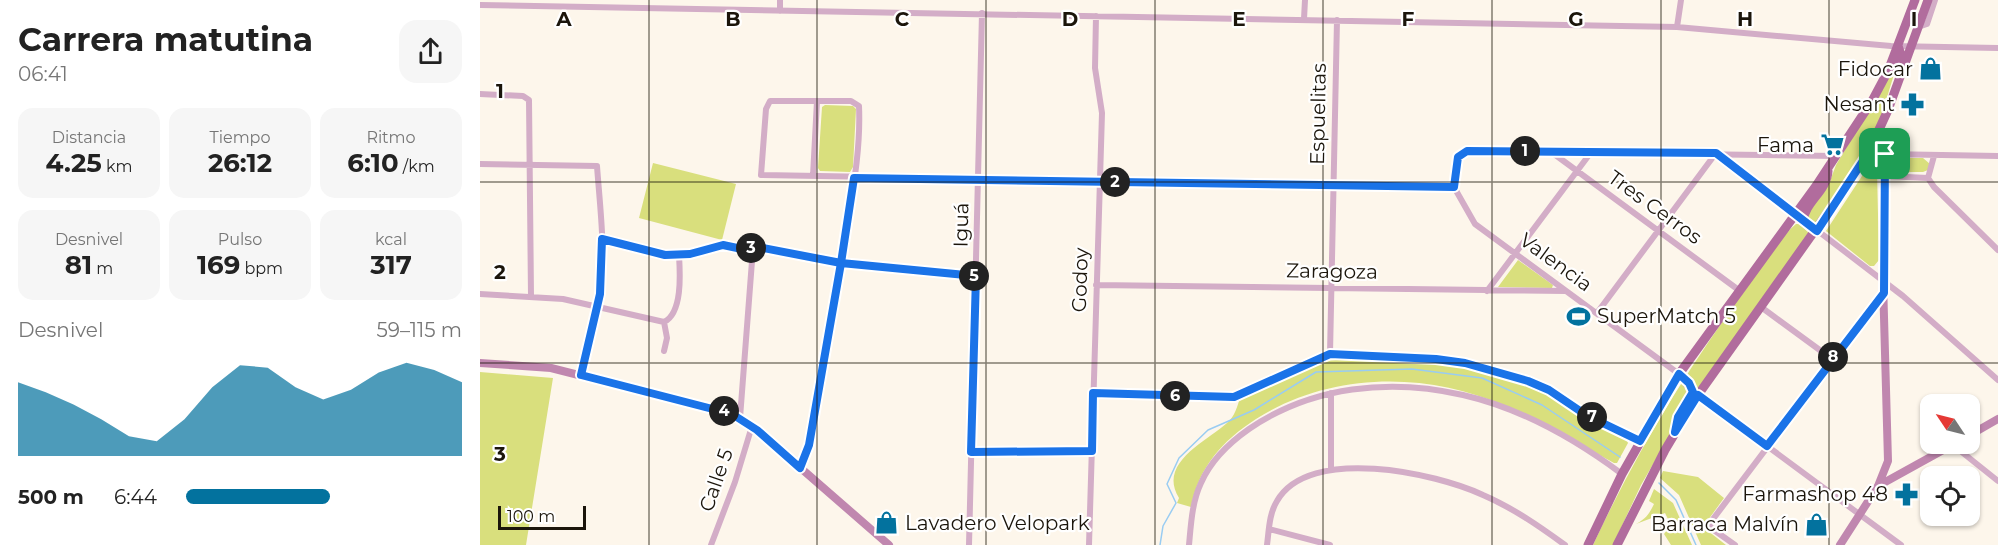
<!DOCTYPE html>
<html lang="es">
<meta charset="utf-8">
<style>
body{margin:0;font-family:Montserrat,sans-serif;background:#f6f6f6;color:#222;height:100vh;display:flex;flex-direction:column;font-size:22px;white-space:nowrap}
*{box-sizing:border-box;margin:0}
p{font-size:20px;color:#767676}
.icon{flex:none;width:33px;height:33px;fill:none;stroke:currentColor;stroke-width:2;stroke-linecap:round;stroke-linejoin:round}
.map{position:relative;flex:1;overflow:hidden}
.drawer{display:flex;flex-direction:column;background:#fff;width:480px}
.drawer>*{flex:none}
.needle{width:39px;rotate:305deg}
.fabs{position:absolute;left:1440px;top:394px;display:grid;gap:12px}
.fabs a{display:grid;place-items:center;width:60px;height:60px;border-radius:12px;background:#fff;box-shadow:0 2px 4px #0004;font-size:30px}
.scale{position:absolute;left:18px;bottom:15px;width:88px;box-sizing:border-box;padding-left:6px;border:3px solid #1b150b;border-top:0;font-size:16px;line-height:21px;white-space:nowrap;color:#1b150b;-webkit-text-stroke:4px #fff;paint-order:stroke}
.pin{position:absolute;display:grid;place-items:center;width:51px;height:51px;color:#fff;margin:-26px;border-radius:12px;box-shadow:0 3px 9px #0006}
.km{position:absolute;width:30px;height:30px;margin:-15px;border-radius:50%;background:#222;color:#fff;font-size:16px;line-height:30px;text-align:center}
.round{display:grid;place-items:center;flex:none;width:63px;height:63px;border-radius:18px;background:#f6f6f6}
.overview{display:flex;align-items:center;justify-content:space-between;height:102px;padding:0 18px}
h1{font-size:33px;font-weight:700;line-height:45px}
.metrics{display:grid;grid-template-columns:repeat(3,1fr);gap:9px;height:102px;padding:6px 18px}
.metrics div{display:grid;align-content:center;border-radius:15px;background:#f6f6f6;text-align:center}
.metrics b{font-size:26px;font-weight:700}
.metrics small{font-size:16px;font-weight:400}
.metrics p{font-size:16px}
.chart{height:168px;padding:12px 18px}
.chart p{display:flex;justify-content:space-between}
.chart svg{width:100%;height:108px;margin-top:6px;fill:#03729e;opacity:.7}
ul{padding:0 18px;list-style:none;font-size:20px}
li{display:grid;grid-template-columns:96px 72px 1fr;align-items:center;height:45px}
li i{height:15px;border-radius:8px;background:#03729e}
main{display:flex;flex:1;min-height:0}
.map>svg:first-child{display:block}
.green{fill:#d9df7d}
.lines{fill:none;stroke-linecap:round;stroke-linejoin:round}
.stream{stroke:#99ccf2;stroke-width:1.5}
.street{stroke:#d3adc7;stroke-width:6}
.secondary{stroke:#c087af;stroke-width:8}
.primary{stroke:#b16c9d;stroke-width:9}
.route-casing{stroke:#fff;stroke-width:12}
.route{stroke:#1a73e8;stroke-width:8}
.grid{fill:none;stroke:#1b150b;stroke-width:1.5;stroke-opacity:0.55}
.labels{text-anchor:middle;stroke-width:4.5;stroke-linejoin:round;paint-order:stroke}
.poi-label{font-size:20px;fill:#1b150b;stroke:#fff;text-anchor:end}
.street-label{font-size:20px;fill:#1b150b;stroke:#fff}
.grid-label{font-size:20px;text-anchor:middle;font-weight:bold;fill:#1b150b;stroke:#fff;stroke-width:4.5;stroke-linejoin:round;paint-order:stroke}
</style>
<main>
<section class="drawer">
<div class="overview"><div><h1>Carrera matutina</h1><p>06:41</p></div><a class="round"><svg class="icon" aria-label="share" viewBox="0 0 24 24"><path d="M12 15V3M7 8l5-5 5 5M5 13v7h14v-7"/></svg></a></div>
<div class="metrics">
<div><p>Distancia</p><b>4.25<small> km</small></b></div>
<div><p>Tiempo</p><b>26:12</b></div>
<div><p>Ritmo</p><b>6:10<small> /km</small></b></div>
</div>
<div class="metrics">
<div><p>Desnivel</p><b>81<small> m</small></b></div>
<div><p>Pulso</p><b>169<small> bpm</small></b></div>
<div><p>kcal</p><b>317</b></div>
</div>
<div class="chart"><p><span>Desnivel</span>59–115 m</p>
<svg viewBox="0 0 160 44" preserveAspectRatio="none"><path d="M0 44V14L10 18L20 23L30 29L40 36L50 38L60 29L70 16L80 7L90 8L100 16L110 21L120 17L130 10L140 6L150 9L160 14V44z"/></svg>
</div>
<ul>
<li><b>500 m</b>6:44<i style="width:52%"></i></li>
</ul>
</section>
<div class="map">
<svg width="1518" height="545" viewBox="0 0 1518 545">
<rect width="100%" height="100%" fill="#fdf6eb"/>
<!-- green -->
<path class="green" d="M1419 58 1401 117 1383 154 1337 223 1333 224 1327 216 1350 181 1356 165Z
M345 105 373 106 376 109 373 167 370 172 340 171 338 168 342 107Z
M1399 150 1402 155 1397 169 1399 260 1394 266H1390L1346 231Z
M1419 158H1443L1450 164 1448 170 1443 172H1419L1414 164Z
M173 163 256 184 242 240 159 218Z
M1316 224H1320L1329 233 1209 402 1161 485 1133 545H1113C1157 451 1207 369 1268 286 1283 266 1297 240 1316 224Z
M1038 260 1073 285 1072 288 1018 287Z
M871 359 930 360 999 370 1061 391 1097 414 1144 434 1148 443 1137 463H1134C1099 443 1062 422 1025 406 946 371 850 372 776 419 742 441 719 467 711 507L697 503 699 498C677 463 727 441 747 423 755 416 757 407 760 398L843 361Z
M0 372 73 378 46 545H0Z
M1183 471 1218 477 1244 498 1223 527 1246 545H1221L1199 495 1180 478Z
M1174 489 1193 503 1212 545H1191L1184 534 1191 525 1185 513 1156 524C1167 518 1169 514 1174 504L1169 501Z"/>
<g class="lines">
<!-- stream -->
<path class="stream" d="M1179 483 1196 500 1216 545
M680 545 683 526 696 503 687 484 699 458 728 430 774 410 836 372 932 369 1002 378 1062 405 1140 457"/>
<!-- street -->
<path class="street" d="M0 5 1197 27 1411 46 1518 48
M300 11V0
M824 19 825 0
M1197 27 1201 0
M1438 27 1447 24 1455 0
M0 94 43 96 49 100 51 296
M1070 151 1260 291
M1405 154 1518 156
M0 164 117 166C120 208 126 251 120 294 116 321 107 348 101 375
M333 176 337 101
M1405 176 1448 178 1454 187 1518 250
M1448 178 1454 156
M122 239 185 255 210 254 243 245 262 249 278 247 361 263 426 271 496 276
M616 285 1086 291
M1007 291 1112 151
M0 294 83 299 184 322
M1281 307 1352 359
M1117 313 1236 153 1423 296 1518 380
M184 322C203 313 200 272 199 255
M184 351 187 338 184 322
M850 354 857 20
M1199 374 995 224 974 187 978 157 987 151 1356 156
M613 393 754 397 850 354 956 359 985 363 1048 381 1069 390 1106 415 1145 431 1160 441
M851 393V470
M1218 395 1421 545
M260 418 273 248
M1473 445 1518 481
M491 452 612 451
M320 468 329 445C341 376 354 307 365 238 372 194 381 151 379 106L371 101H290L286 109 281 175C512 180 743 183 974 187
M789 529 850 545
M231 545 255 482 272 426
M489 545 502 13
M609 545 622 113 615 68 616 16
M709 545C711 524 712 502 721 483 731 460 749 443 769 429 832 386 910 378 983 395 1040 408 1095 439 1142 474
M787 545C789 530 789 514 797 501 829 445 956 473 1003 495 1033 508 1059 526 1085 545
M1255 545 1231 528 1230 523 1404 293"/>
<!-- secondary -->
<path class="secondary" d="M0 363 71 368 252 414 277 430 409 545
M1490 435 1518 419
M1398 486 1474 444
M1360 545 1398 486 1408 461 1403 281 1405 154 1402 148 1394 144"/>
<!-- primary -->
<path class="primary" d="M1416 72 1421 55 1418 46
M1323 221C1325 202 1347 191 1348 171
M1199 374 1212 389 1207 402
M1108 545 1142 474 1199 374 1336 186 1392 101 1408 71 1435 0
M1137 545 1185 450 1218 395 1385 160 1408 110 1448 0"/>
</g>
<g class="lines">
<defs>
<path id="route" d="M1405 154 1402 148 1394 144 1337 231 1236 153 987 151 978 157 974 187 374 178 361 263 278 247 262 249 243 245 210 254 185 255 122 239 120 294 101 375 252 414 277 430 320 468 329 445 361 263 496 276 491 452 612 451 613 393 754 397 850 354 956 359 985 363 1048 381 1069 390 1106 415 1160 441 1199 374 1209 383 1213 392 1198 417 1195 432 1218 395 1287 446 1404 293 1405 154"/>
</defs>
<!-- route casing -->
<use href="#route" class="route-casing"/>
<!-- route -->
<use href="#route" class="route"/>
</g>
<!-- grid -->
<path class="grid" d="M169 0V545M337 0V545M506 0V545M675 0V545M843 0V545M1012 0V545M1181 0V545M1349 0V545M0 182H1518M0 363H1518"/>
<!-- icons -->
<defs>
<symbol id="shop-bare" viewBox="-9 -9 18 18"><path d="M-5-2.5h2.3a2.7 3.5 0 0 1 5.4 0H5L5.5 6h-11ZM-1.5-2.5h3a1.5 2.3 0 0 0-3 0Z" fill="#03729e" stroke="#fff" stroke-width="2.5" paint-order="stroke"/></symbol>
<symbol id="pharmacy-bare" viewBox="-9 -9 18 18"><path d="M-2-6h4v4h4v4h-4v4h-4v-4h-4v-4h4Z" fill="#03729e" stroke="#fff" stroke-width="2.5" paint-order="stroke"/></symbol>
<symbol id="supermarket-bare" viewBox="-9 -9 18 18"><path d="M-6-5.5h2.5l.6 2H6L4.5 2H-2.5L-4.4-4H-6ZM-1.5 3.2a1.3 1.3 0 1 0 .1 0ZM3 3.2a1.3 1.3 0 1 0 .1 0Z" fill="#03729e" stroke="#fff" stroke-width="2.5" paint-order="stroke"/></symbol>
<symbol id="stadium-bare" viewBox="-9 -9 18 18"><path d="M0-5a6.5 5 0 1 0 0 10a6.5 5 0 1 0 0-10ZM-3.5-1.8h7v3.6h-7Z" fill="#03729e" stroke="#fff" stroke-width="2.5" paint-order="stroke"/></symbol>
</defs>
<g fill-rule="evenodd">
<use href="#shop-bare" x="1434" y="52" width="33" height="33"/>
<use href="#pharmacy-bare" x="1416" y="88" width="33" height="33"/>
<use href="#supermarket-bare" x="1336" y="128" width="33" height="33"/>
<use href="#stadium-bare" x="1082" y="300" width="33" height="33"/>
<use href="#pharmacy-bare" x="1410" y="478" width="33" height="33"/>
<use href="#shop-bare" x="390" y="506" width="33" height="33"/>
<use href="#shop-bare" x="1320" y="508" width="33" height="33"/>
</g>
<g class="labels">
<!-- poi labels -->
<g class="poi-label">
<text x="1433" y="76">Fidocar</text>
<text x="1415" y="111">Nesant</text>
<text x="1334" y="152">Fama</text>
<text x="1117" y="323" text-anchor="start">SuperMatch 5</text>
<text x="1408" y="501">Farmashop 48</text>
<text x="425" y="530" text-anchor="start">Lavadero Velopark</text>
<text x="1319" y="531">Barraca Malvín</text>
</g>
<!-- street labels -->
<g class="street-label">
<text transform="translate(838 114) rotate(-89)" y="7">Espuelitas</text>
<text transform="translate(1175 207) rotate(36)" y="7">Tres Cerros</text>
<text transform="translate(481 225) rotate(-89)" y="7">Iguá</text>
<text transform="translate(1076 262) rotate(36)" y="7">Valencia</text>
<text transform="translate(852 271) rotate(1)" y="7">Zaragoza</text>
<text transform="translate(600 280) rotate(-88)" y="7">Godoy</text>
<text transform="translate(236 480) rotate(-71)" y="7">Calle 5</text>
</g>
</g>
<g class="grid-label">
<text x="84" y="26">A</text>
<text x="253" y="26">B</text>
<text x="422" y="26">C</text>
<text x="590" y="26">D</text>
<text x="759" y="26">E</text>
<text x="928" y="26">F</text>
<text x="1096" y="26">G</text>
<text x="1265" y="26">H</text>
<text x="1434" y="26">I</text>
<text x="20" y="98">1</text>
<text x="20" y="279">2</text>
<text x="20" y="461">3</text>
</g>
</svg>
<div class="fabs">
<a><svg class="needle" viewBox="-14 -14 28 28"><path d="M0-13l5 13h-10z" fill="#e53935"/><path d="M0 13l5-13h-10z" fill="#767676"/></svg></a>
<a><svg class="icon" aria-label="locate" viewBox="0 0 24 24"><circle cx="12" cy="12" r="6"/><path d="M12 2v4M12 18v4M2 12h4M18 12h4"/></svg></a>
</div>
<div class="scale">100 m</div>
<div class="pin" style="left:1405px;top:154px;background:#1e9e55"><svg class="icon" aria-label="arrive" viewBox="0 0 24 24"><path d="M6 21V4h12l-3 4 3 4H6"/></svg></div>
<b class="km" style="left:1045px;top:151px">1</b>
<b class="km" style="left:635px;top:182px">2</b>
<b class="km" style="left:271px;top:248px">3</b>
<b class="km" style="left:244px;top:411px">4</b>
<b class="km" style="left:494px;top:276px">5</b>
<b class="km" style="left:695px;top:396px">6</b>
<b class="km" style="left:1112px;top:417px">7</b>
<b class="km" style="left:1353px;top:357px">8</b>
</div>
</main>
